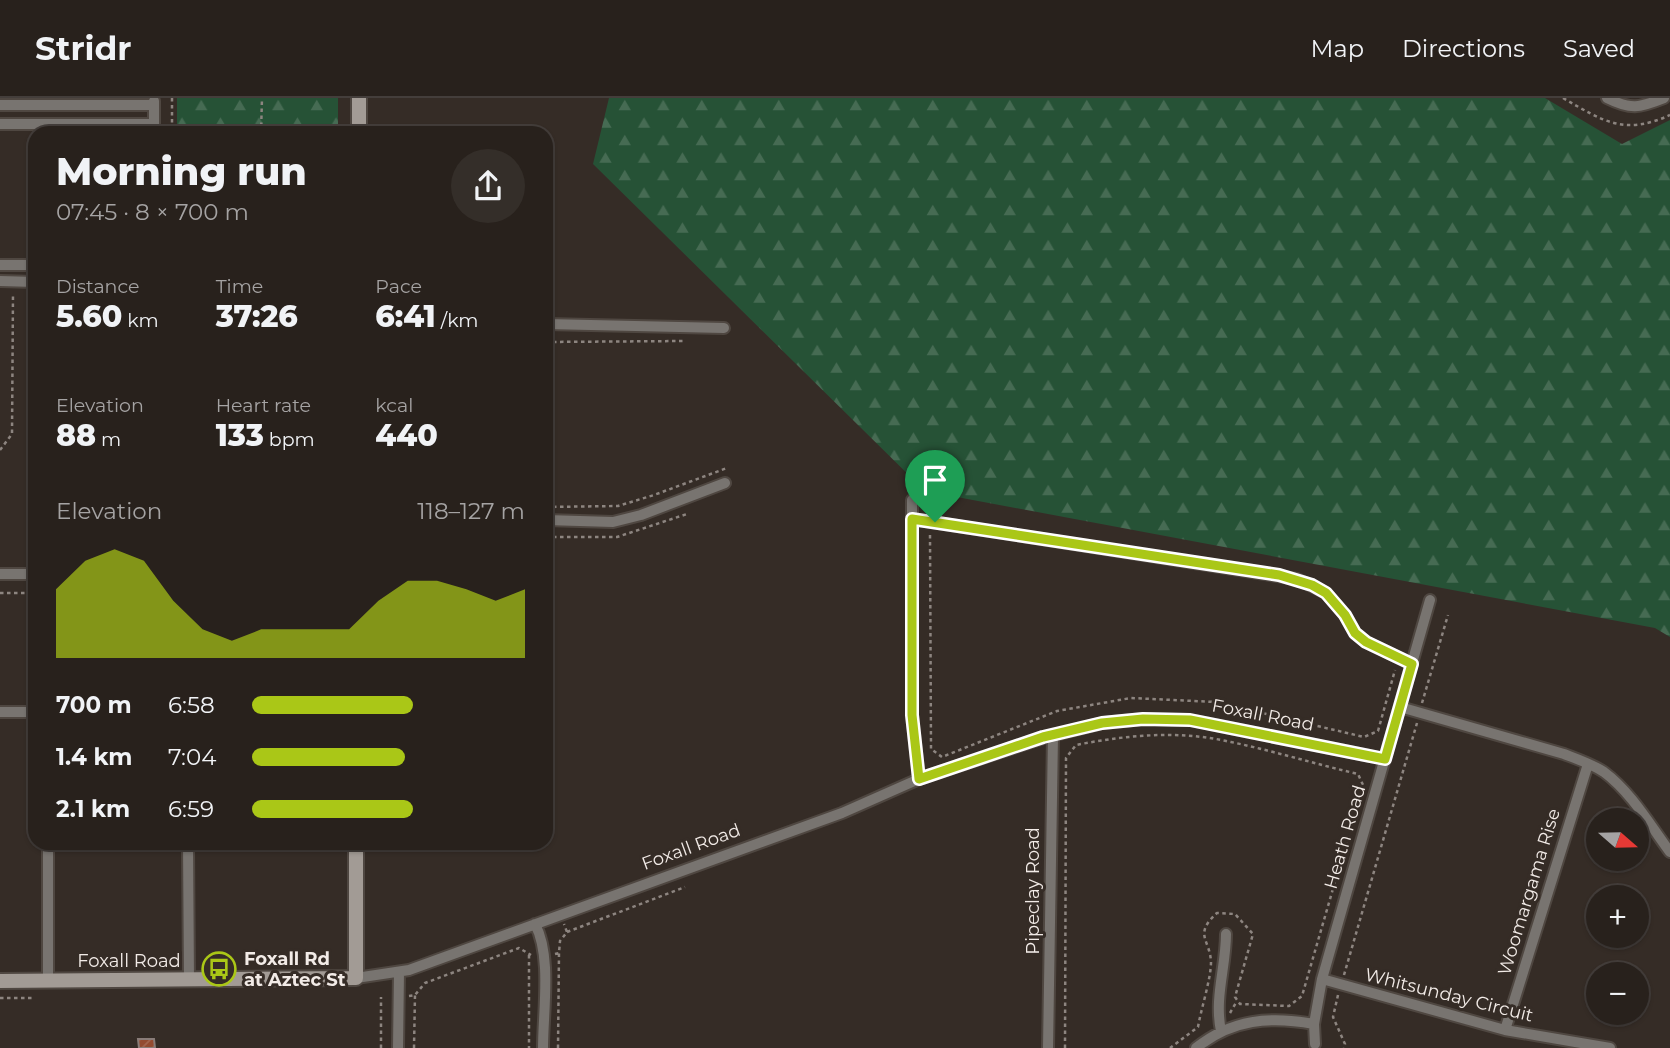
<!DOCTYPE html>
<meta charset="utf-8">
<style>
body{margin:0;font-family:Montserrat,sans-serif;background:#342e29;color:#f1f3f6;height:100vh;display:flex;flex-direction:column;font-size:26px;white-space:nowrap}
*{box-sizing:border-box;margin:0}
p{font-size:23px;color:#a5a3a3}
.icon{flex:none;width:38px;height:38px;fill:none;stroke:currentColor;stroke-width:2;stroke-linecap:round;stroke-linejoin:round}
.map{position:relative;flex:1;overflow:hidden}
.side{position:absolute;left:28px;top:28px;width:525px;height:724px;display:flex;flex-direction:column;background:#28211c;border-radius:21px;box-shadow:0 2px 5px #0004,0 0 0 2px #443e3b}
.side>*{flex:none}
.needle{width:46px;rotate:110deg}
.controls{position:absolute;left:1586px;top:710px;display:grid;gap:14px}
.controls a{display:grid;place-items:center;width:63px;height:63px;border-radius:50%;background:#28211c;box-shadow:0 2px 5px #0004,0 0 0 2px #443e3b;font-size:35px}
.pin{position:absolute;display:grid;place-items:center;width:60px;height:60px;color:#fff;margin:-72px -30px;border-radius:50% 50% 50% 0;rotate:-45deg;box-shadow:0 0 7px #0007}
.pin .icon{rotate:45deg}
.round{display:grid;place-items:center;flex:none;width:74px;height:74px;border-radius:37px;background:#342e29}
.head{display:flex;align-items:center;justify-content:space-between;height:119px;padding:0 28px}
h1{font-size:38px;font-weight:800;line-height:52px}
.metrics{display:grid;grid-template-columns:repeat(3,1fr);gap:10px;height:119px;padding:7px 28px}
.metrics div{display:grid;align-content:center}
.metrics b{font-size:30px;font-weight:800}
.metrics small{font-size:19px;font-weight:400}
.metrics p{font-size:19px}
.chart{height:196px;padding:14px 28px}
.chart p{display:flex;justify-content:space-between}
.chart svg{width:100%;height:126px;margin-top:7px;fill:#aac717;opacity:.7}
ul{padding:0 28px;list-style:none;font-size:23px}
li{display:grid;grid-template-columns:112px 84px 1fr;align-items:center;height:52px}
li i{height:18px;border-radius:9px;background:#aac717}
header{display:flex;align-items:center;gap:42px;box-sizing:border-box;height:98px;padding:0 35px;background:#28211c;border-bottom:2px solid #443e3b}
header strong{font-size:33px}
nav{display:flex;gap:38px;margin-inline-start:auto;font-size:24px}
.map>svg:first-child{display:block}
.forest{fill:url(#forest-firs)}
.building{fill:url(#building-hatch);stroke:#897c78;stroke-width:2}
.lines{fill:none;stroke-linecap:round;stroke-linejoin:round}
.street-casing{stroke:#4f4741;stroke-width:14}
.secondary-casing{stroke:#4f4741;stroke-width:18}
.path{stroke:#8d8580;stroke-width:2.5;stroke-dasharray:3.5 3.5;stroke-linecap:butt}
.street{stroke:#787470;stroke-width:10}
.secondary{stroke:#a29b95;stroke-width:14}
.route-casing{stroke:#fff;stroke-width:14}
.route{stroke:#aac717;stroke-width:9}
.labels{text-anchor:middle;stroke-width:6;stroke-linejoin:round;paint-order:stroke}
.street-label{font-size:18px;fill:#f2ebe7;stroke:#352c26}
.poi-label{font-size:18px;font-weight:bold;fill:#f2ebe7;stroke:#352c26;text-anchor:start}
</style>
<header>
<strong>Stridr</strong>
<nav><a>Map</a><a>Directions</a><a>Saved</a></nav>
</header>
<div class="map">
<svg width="1670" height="950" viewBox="0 0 1670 950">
<defs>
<pattern id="forest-firs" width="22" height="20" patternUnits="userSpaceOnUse" patternTransform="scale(1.75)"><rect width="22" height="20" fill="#265236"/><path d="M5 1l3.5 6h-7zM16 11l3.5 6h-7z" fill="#466b53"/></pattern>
<pattern id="building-hatch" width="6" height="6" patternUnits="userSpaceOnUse" patternTransform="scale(1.75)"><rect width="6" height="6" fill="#944b31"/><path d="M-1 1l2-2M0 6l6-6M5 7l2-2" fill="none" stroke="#a3654f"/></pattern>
</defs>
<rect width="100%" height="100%" fill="#352c26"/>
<!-- forest -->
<path class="forest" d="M177 0H338V35H177Z
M609 0H1545L1622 46 1670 22V539L1655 530 925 393 593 66Z"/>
<!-- building -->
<path class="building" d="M138 941H154L155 950H139Z"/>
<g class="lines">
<defs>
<path id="street" d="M1607 0C1631 12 1639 10 1664 0
M0 7H154
M0 26H154
M154 35V3
M0 167H35
M0 183 35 184
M546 226 724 230
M912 402V617L919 681
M912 421 1297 481 1326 495 1345 517 1355 535 1366 544 1412 566
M546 422 613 424 641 417 725 385
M0 476H35
M1400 609 1564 656C1577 661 1592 666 1604 674 1631 694 1650 727 1670 754
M0 614H35
M188 746 189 883
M535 826C552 858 543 913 543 950
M356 880 409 872 842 715 919 681 1043 640 1103 625 1143 621 1190 622 1385 661
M1322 881 1505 932 1610 950
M48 883V746
M1505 932 1588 666
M1221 933C1214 900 1226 869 1226 836
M1315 946 1314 926 1322 881 1430 502
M398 950 399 874
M1048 950 1053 637
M1196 950C1232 921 1270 918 1314 926"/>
<path id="secondary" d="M359 35V0
M0 883 356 880V746"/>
</defs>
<!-- street casing -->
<use href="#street" class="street-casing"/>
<!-- secondary casing -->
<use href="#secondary" class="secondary-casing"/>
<!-- path -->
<path class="path" d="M172 0V35
M1563 0C1603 23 1624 38 1670 17
M261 35 262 0
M546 244 683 243
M0 352 12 336 13 196
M546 409 618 408 654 397 727 370
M930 437 931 651 942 659 1057 613 1131 600 1216 604 1364 639 1378 633 1395 572
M546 439H617L687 416
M0 495H35
M1422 605 1448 517
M567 834 685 789
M555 856 559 855 560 843 567 834 564 826
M529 857V950
M1344 877 1417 625
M1338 897 1333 919 1345 946 1344 950
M409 898 415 897 425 885 519 850 531 857
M0 900H35
M1230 915 1237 903
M381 950V899
M414 950 415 897
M558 950 559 855
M1065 950 1066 660 1076 647C1121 638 1170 633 1216 641 1264 650 1311 665 1358 676L1363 687 1302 898 1289 908 1240 906 1235 899 1253 836 1235 816 1217 815C1193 837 1210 841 1211 864 1211 881 1201 911 1198 929L1170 950"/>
<!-- street -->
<use href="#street" class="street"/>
<!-- secondary -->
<use href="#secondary" class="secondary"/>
</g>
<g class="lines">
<defs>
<path id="route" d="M912 421 1279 477 1312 487 1326 495 1345 517 1355 535 1366 544 1412 566 1385 661 1190 622 1143 621 1102 625 1043 639 919 681 912 617Z"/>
</defs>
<!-- route casing -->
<use href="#route" class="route-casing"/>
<!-- route -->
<use href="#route" class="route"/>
</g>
<!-- icons -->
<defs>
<symbol id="bus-ring" viewBox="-11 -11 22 22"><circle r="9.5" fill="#352c26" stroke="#aac717" stroke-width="1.5"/><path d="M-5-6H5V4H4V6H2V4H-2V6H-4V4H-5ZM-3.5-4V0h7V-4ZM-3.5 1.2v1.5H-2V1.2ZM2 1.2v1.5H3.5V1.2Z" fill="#aac717"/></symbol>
</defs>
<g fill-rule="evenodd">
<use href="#bus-ring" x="200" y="852" width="38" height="38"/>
</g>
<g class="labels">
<!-- street labels -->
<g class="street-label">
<text transform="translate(1263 617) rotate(11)" y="6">Foxall Road</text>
<text transform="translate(1345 739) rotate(-74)" y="6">Heath Road</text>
<text transform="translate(691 749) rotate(-20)" y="6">Foxall Road</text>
<text transform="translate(1033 793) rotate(-90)" y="6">Pipeclay Road</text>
<text transform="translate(1529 794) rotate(-73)" y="6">Woomargama Rise</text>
<text x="129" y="869">Foxall Road</text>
<text transform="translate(1449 897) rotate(14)" y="6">Whitsunday Circuit</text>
</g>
<!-- poi labels -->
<g class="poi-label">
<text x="244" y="867">Foxall Rd<tspan x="244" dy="21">at Aztec St</tspan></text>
</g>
</g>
</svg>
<div class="controls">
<a><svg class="needle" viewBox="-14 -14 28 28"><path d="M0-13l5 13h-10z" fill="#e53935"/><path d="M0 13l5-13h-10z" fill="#a5a3a3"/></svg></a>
<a>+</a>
<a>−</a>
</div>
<div class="pin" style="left:935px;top:424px;background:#1e9e55"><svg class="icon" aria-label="arrive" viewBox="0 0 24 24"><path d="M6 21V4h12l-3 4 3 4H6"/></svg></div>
<section class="side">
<div class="head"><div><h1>Morning run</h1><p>07:45 · 8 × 700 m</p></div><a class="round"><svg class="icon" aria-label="share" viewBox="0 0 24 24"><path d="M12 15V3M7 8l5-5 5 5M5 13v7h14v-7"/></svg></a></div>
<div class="metrics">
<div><p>Distance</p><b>5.60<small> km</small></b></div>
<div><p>Time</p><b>37:26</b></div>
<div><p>Pace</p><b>6:41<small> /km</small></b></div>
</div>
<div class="metrics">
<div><p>Elevation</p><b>88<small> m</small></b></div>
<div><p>Heart rate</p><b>133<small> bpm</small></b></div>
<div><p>kcal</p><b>440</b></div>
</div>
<div class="chart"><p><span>Elevation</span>118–127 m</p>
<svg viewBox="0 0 160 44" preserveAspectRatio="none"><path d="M0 44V20L10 10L20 6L30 10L40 24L50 34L60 38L70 34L80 34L90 34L100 34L110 24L120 17L130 17L140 20L150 24L160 20V44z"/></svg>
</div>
<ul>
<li><b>700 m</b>6:58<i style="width:59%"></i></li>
<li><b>1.4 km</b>7:04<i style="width:56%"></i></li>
<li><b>2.1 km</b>6:59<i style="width:59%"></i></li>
</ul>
</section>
</div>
